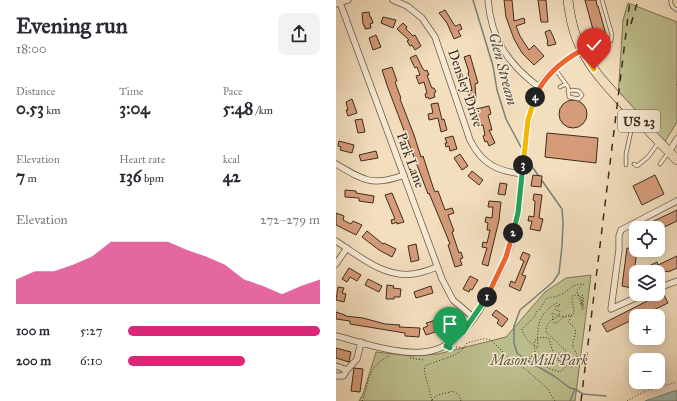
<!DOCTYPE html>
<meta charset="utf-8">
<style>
body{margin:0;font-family:"IM FELL Great Primer",serif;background:#f2f2f3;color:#2b2b33;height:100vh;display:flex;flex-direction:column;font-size:15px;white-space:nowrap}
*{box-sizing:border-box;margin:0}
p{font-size:13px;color:#7c7c81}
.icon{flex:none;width:22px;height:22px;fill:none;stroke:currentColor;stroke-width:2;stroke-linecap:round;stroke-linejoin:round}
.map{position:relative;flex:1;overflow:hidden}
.side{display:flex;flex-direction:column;background:#fff;width:336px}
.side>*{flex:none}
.controls{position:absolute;left:293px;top:221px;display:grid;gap:8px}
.controls a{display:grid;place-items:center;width:36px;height:36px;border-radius:8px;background:#fff;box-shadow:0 2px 10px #0003;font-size:20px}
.pin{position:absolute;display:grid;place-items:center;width:34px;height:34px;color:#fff;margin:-41px -17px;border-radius:50% 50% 50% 0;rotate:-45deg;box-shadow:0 0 4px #0007}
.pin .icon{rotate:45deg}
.km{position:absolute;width:20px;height:20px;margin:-10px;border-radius:50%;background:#222;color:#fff;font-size:11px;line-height:20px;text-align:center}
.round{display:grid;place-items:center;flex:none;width:42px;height:42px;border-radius:8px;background:#f2f2f3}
.headline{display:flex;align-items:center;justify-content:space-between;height:68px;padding:0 16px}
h1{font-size:22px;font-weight:700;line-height:30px}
.metrics{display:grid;grid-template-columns:repeat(3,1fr);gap:6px;height:68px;padding:4px 16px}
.metrics div{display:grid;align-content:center}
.metrics b{font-size:17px;font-weight:700}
.metrics small{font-size:11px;font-weight:400}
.metrics p{font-size:11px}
.chart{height:112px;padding:8px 16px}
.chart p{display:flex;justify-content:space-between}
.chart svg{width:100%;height:72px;margin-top:4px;fill:#db2777;opacity:.7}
ul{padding:0 16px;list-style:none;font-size:13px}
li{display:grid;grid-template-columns:64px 48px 1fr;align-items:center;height:30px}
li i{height:10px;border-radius:5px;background:#db2777}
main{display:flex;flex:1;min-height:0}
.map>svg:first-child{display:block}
.green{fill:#bec08f;stroke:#7d7656}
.water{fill:#9bbcb5;stroke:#758278}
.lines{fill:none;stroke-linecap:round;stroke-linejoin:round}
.stream{stroke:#758278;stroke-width:1.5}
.building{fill:#d69c7a;stroke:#3c2c1d}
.lane-casing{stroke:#6a5845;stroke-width:4.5}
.street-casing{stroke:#6a5845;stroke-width:7}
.primary-casing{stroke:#3c2c1d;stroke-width:10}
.path{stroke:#3c2c1d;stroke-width:1;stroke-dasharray:1 2;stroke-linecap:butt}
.lane{stroke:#f7ead5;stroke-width:3}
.street{stroke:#f7ead5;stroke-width:5.5}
.primary{stroke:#f3debe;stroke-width:9}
.rail{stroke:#3c2c1d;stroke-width:1.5;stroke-dasharray:7 7;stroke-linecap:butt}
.split-1-casing{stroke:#fff;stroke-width:8}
.split-2-casing{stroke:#fff;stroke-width:8}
.split-3-casing{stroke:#fff;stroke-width:8}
.split-4-casing{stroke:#fff;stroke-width:8}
.split-5-casing{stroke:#fff;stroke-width:8}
.split-6-casing{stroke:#fff;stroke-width:8}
.split-1{stroke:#22a559;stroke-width:5}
.split-2{stroke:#f0652b;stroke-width:5}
.split-3{stroke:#22a559;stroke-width:5}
.split-4{stroke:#f5b400;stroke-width:5}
.split-5{stroke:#f0652b;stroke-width:5}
.split-6{stroke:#f5b400;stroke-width:5}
.labels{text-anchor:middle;stroke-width:3;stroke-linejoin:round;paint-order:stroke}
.shield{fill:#f7ead5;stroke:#746554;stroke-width:1}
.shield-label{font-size:13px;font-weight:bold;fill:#3c2c1d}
.street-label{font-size:14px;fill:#3c2c1d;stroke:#f7ead5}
.park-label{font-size:14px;font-style:italic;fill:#5c513a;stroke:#f7ead5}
.water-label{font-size:15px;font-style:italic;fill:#545043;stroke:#f7ead5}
</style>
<main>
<section class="side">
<div class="headline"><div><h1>Evening run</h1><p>18:00</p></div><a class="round"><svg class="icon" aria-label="share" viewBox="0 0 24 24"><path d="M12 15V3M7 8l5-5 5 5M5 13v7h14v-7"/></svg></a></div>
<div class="metrics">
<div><p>Distance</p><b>0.53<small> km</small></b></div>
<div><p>Time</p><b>3:04</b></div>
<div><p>Pace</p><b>5:48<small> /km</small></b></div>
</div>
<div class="metrics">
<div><p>Elevation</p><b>7<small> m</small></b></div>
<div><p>Heart rate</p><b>136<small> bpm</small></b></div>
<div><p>kcal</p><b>42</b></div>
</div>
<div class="chart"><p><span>Elevation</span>272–279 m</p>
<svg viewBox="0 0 160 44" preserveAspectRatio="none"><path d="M0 44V29L10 24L20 24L30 20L40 15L50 6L60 6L70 6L80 6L90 11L100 15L110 20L120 29L130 33L140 38L150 33L160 29V44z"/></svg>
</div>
<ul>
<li><b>100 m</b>5:27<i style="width:100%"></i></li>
<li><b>200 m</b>6:10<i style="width:61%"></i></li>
</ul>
</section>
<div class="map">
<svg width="341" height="401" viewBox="0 0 341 401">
<rect width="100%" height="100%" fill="#f3debe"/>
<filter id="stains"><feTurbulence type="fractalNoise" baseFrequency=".005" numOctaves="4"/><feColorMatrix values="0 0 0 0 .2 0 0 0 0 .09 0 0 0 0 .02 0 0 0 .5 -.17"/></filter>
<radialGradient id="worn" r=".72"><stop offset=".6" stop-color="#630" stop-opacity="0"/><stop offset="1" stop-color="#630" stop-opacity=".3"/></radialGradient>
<!-- green -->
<path class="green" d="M292 3 341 22V122L327 145 282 98 287 20Z
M255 275 239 401H23L27 394 40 352 75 356 102 354 170 337 209 292 230 278Z"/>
<!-- water -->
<path class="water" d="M341 390V401H309Z"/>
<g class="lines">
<!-- stream -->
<path class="stream" d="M137 0 157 66 161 90 170 119 187 151
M190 158 226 209 227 223 226 246 223 273 217 282 184 310 178 326V343L181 353 192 361 218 376 234 388 239 389 247 394 270 396
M234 401 239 389"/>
</g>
<!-- building -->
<path class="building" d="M168 0H176L178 21 188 18 189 23 180 26 184 36 193 50 198 45 208 56 198 65 186 53 178 39 170 17Z
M202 0H210L212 22H205Z
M249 0H260L261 6H262L271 38 260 41Z
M109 10 119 26H120L124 24 126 29 122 31 125 36 118 39 111 23 103 13Z
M33 12 34 17H35L37 23 34 24 35 28 29 29V26H28L27 24 26 13Z
M47 17 60 20 57 28 45 23Z
M67 23 71 27 70 29 77 36 79 35 85 46 79 50 76 45 74 46 71 41 73 40 61 29Z
M214 30 217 36 220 44 212 46 211 42H212L209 32Z
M40 35 45 47 37 50 33 38Z
M80 55 87 69 89 71 91 70 93 75H91L95 86 96 88H98L100 92 98 93 99 97 93 99 92 97 90 98 89 94 91 93 88 82 83 84 80 76 84 75 81 67 79 68 74 58Z
M134 55 142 83 139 84 140 100H133V91L136 90 132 73 133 72 128 57Z
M56 67 61 81 59 82 63 93 65 98 64 99 78 135 85 157 87 156 97 187 99 192 102 191 109 210 116 208 118 213 112 215 118 231 116 232 123 253 125 252 127 258 124 259 126 265 119 267 112 245 114 244 110 234 93 193 92 194 52 88 46 70Z
M16 99 21 113 12 116 10 110H12L10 102Z
M223 114a14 14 0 1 1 28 0a14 14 0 1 1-28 0Z
M102 103 106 120 108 119 111 130 105 132 102 118 93 120 92 114 97 113 95 104Z
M153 106 155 114 152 115 156 130H153L159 143 153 146 151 141 149 142 147 136 149 135 147 125 142 126 141 121 143 120 140 109Z
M26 119 29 132 22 133 19 120Z
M211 133 262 138 260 163 209 157Z
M117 136 121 149 114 151 113 146 110 147 109 143H111L109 138Z
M3 141 18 145 16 153 4 150 5 147 2 146Z
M40 151 42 158 25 161 23 155Z
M124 154 132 166 126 170 118 158Z
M136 171 147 180 143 185 132 176Z
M197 175 206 176 205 187 195 186Z
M319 175 328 194 306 205 297 186Z
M164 183 171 184 169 195 162 194Z
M9 190 20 191V193L38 196 37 203 23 201V198L9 197Z
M56 193 68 222 61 224V222L56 224 55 220 59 219 49 195Z
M198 194 206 195 203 218 207 219 204 231 194 229 196 221H192L193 216 198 217 199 201 197 200Z
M153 201 165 202 163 220 152 266 146 264 151 248 146 247 147 242 151 243 154 230H151L152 223 149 222 150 217 156 218 157 207H152Z
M341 210V221L322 230V228H303Z
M0 213 8 216 7 220 15 224 17 221 26 225 20 235 0 225Z
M31 231 47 244 48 243 60 249 56 257 43 250 26 237Z
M80 244 83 260 75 262 72 246Z
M291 248 300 249 301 250 296 288 286 286Z
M187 252 194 255 186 275 190 276 184 291 173 286 175 281 179 283 183 273 188 261 184 259Z
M341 256V268L332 272 331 271 322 275V272H308L307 269 321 262 322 265Z
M13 268 25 275 21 281 14 277 11 282 6 279Z
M134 276 142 280 136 290 134 289 133 292 127 289Z
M32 279 46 286 43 292 29 285Z
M51 285 58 286 57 288 65 289 64 297H58V299H50Z
M95 286 97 293 80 298 78 292Z
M2 287 8 288 6 293 10 294 8 302 0 300Z
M327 293 332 303 305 316H300V318L271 332 266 324Z
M112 309 118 317 102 331 90 335 87 328 92 326 90 323 97 321 102 315 103 317Z
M160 310 172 319 166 327 161 323 163 320 156 315Z
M0 312 9 315V316L27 318 49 324 64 325 63 327 84 328 83 337 69 336V333L14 324V321L0 319Z
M0 348 15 352 13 362 0 358Z
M18 368 27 369 24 392 15 391Z"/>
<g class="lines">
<defs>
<path id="lane" d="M266 0 276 35 275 41
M335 0C334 5 337 8 341 10
M219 69 232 87 233 97 243 99 246 95 243 91 236 90 232 92
M224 87 230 84
M298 164 301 166 312 157 323 142
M324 164 332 153
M290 165V154L295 131 304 123"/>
<path id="street" d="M3 0 106 279 117 300 138 318
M57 0 71 6 86 18 99 37 134 140C146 164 161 171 186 174
M152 0C155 39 172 64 203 87
M0 4 12 0
M333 152 341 139
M0 164C27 180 36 187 68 175
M0 241C23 256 48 278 77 274 86 273 93 270 101 267
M0 264 11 248
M322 288 341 281
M308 294 275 309 283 250V236L285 230 341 201
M0 336C28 343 67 357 95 351 117 346 131 329 143 311 161 281 177 248 182 213 185 189 187 164 190 140 192 122 194 104 203 88 212 71 230 59 246 50
M0 366 11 370
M0 376H7L11 370 21 359 25 342"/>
<path id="primary" d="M232 0C234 17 237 34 246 50 258 74 277 92 295 112 310 128 325 144 341 160"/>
</defs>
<!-- lane casing -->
<use href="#lane" class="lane-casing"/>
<!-- street casing -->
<use href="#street" class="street-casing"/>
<!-- primary casing -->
<use href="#primary" class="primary-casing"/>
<!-- path -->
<path class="path" d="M341 84V85
M114 348 121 347 127 348
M74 358 87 360
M184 366 192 361 199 352 198 341C203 337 206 337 213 338 216 351 220 365 236 367 239 363 243 359 240 353 240 352 237 348 237 347 236 335 246 331 232 322L235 318 234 315C228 316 225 319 221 323H218L216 313 223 316 229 317 237 315C240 309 234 302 237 295H243C245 299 247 304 248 309L246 310V305L244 304 246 303V295C248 298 248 299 247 302V306L244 304 245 303C243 299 242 295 241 290L248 284C237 283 233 291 224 295 220 297 215 297 211 298L203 310 201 311 199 316 186 329C188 338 194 343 201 348H202C201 327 201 316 220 303L224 305V306H220L219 310 224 311 223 316C215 319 210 323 210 332L230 351 226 355 220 353H218C221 358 225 362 229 365V368L224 372 214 369 196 356
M96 400C101 393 110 394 117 391L123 395 125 401
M26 401C35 379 30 367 55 355
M96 401 88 370 90 365 117 356 126 350 131 343 146 339H152L155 340 177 362 188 368 211 388 219 401
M291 401 309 391 341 382"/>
<!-- lane -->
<use href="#lane" class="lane"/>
<!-- street -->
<use href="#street" class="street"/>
<!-- primary -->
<use href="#primary" class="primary"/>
<!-- rail -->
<path class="rail" d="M295 24 302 0
M245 401 294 0"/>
</g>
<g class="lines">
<defs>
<path id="split-1" d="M114 348 110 346 127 332 151 297"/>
<path id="split-2" d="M151 297 170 257 177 233"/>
<path id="split-3" d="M177 233 182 213 187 165"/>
<path id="split-4" d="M187 165 192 120 199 97"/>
<path id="split-5" d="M199 97C208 76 226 61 246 50V51"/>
<path id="split-6" d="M246 51 258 69"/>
</defs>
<!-- split-1 casing -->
<use href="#split-1" class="split-1-casing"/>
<!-- split-2 casing -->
<use href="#split-2" class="split-2-casing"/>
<!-- split-3 casing -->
<use href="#split-3" class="split-3-casing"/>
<!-- split-4 casing -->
<use href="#split-4" class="split-4-casing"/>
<!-- split-5 casing -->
<use href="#split-5" class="split-5-casing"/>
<!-- split-6 casing -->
<use href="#split-6" class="split-6-casing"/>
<!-- split-1 -->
<use href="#split-1" class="split-1"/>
<!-- split-2 -->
<use href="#split-2" class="split-2"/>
<!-- split-3 -->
<use href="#split-3" class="split-3"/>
<!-- split-4 -->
<use href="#split-4" class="split-4"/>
<!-- split-5 -->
<use href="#split-5" class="split-5"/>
<!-- split-6 -->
<use href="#split-6" class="split-6"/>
</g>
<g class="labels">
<!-- shield labels -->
<rect class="shield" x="282" y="110" width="42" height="22" rx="3"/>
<g class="shield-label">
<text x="303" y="126">US 23</text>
</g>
<!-- street labels -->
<g class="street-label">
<text transform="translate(130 88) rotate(71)" y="5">Densley Drive</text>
<text transform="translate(75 160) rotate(70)" y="5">Park Lane</text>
</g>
<!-- park labels -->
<g class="park-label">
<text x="203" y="365">Mason Mill Park</text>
</g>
<!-- water labels -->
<g class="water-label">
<text transform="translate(167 69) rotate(75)" y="5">Glen Stream</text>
</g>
</g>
<rect width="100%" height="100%" filter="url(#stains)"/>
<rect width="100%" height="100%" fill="url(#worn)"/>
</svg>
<div class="controls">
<a><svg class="icon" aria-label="locate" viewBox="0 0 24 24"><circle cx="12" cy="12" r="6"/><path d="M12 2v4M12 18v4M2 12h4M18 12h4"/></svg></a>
<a><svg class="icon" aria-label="layers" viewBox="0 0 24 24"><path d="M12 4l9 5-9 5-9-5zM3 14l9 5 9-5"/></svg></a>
<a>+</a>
<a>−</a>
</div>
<div class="pin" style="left:114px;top:348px;background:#1e9e55"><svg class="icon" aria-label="arrive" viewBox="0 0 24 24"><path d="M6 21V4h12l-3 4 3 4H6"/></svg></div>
<div class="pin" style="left:258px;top:69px;background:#d93025"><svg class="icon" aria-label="check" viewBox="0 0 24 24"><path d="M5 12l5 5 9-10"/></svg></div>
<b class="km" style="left:151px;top:297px">1</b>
<b class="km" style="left:177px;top:233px">2</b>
<b class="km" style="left:187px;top:165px">3</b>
<b class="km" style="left:199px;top:97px">4</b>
</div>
</main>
